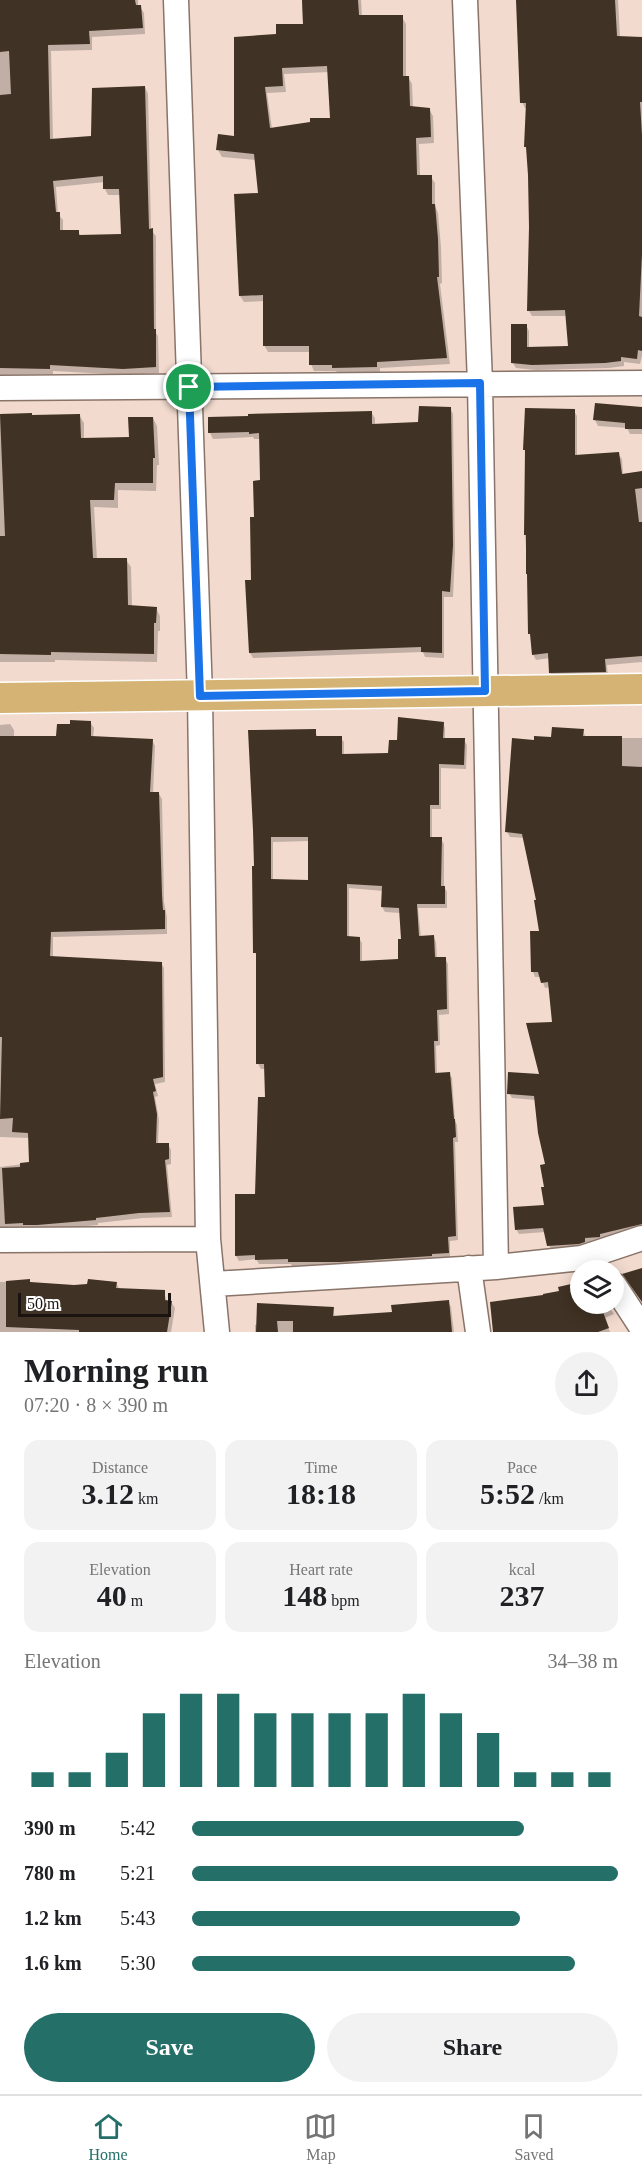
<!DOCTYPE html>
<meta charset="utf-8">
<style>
body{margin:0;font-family:Georgia,serif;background:#f2f2f2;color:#202124;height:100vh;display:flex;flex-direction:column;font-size:22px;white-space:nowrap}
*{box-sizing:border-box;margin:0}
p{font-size:20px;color:#757577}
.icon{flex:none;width:33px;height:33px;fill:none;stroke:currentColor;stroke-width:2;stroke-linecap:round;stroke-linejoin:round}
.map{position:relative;height:1332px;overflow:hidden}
.side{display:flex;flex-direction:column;background:#fff;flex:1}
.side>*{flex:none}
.buttons{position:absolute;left:570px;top:1260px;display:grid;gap:12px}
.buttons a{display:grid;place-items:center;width:54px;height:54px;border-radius:50%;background:#fff;box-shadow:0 3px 15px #0003;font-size:30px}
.scale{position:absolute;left:18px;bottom:15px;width:153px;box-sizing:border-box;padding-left:6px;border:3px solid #1b130f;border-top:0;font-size:16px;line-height:21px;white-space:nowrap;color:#1b130f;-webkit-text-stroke:4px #fff;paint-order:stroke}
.pin{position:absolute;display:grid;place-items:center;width:51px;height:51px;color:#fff;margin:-26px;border:3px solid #fff;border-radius:50%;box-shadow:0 2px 6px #0007}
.round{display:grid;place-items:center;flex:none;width:63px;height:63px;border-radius:32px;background:#f2f2f2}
.head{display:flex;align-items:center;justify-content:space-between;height:102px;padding:0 24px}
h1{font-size:33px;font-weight:600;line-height:45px}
.metrics{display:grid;grid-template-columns:repeat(3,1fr);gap:9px;height:102px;padding:6px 24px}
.metrics div{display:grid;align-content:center;border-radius:15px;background:#f2f2f2;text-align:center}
.metrics b{font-size:30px;font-weight:600}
.metrics small{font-size:16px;font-weight:400}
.metrics p{font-size:16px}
.chart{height:168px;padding:12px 24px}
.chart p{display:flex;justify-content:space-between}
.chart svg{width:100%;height:108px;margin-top:6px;stroke:#256f69;stroke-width:6}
.primary-button{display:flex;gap:12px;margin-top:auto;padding:12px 24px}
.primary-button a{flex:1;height:69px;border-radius:36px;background:#256f69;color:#fff;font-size:24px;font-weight:600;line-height:69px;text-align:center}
.primary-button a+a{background:#f2f2f2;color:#202124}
ul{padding:0 24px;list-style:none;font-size:20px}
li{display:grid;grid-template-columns:96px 72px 1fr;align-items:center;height:45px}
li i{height:15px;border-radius:8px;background:#256f69}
.menu{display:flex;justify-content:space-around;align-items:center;height:84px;border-top:2px solid #e0e0e0;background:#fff;font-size:16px;color:#757577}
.menu a{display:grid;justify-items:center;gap:3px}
.menu .current{color:#256f69}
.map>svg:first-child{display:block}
.shadow{fill:#0003;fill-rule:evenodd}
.building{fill:#403224;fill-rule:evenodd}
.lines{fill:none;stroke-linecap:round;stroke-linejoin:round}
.minor-casing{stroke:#897469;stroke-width:27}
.major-casing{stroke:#fff;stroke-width:33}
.minor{stroke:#fff;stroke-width:24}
.major{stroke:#d4b374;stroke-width:30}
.route-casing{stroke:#fff;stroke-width:12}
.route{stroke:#1a73e8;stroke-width:8}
</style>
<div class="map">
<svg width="642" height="1332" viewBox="0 0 642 1332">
<rect width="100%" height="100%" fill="#f2dace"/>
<!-- shadow -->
<path class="shadow" d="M0 0H138V7H140L144 13 145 34 92 37V50L51 51 53 140 92 138 145 87 148 94 151 230 156 236V333L158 336 159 373 127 375 53 371V374L0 375ZM105 182V189L108 195H121L122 235 81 236 78 231 63 232V220L58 214 56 187Z
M302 0H361L362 17H402L406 24V77H408L412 84 413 108 429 109 433 116 434 143 419 144 420 176 431 177 435 183V206L438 213 441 247 442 283 440 284 450 364 380 368V373L338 374 336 371H314L311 364V352H268L264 345 265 301 244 302 240 296 260 194 256 160 222 157 218 150 235 137 278 35 303 25ZM329 72 332 119 272 129 267 93 286 92 284 74Z
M517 0H618L620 38H642V356L640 364 624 362V366L609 368 536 370 516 368 513 363 526 325 529 331V349L570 348 567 316H532L529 311 530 227 527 108H525L522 102Z
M450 408 453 414 455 552 453 597H444V658L425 657 423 652 253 658 250 653 256 519 262 482 261 439H254L253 437 213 439 210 433 209 419 371 412 375 418V426L420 424Z
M642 409V434H630L627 428 598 426 595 420Z
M574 411 577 416V457L618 454 622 459 623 474 642 472V662L607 665 608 677 554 678 550 673V658L536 660 533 654 525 534 527 453 524 449Z
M79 415 84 423V440L130 438 153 418 157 426 159 465H157L156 491 118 490V508L94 507 97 560H126L131 567 132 607 156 608 160 616V631H158L157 662 55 660V662H0V416Z
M90 722 94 728 93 738 152 740 155 746 153 794H159L162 799 164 902 167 917V934L53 937V957L161 963 164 968 165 1082 155 1084 158 1096 155 1097 159 1120 158 1144H168L171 1150V1164L167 1165 172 1217 143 1218 98 1223V1225L41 1230H28L27 1228 0 1229V1167L31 1163 30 1138 0 1137V725L10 724 14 730V737H58Z
M443 723 445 728V739L464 740 467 745 466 769 441 768V809H432V838L441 839 444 844V886L447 892V908H418L421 938 434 937 436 942 437 959H445L448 964 449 1014 439 1015 440 1045 436 1046 437 1075 449 1074 452 1078 455 1121 457 1125 458 1142H455L458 1240 450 1241V1258L413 1262 292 1266 291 1264H259L256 1259 239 1261 236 1256 256 1195 266 1099V1069H261L258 1064 257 957 255 952 254 868 315 731 318 738H341L344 742V755H390L398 742ZM309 841 310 882 273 881V842ZM349 888 383 891 382 907 385 912 401 913 402 940 400 960 362 962V943L359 938H349Z
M583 731 586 738H642V1230L587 1243V1247L551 1250 545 1232 519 1234 516 1229 545 1206 547 1166 536 1100 512 1098 509 1093 541 1076 554 1023 550 987 545 988 541 977H535L533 972 540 932 537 901 525 838 510 837 507 832 536 742Z
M29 1281 31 1283 74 1286 116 1283 120 1290 164 1292 167 1302H171L175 1308 171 1332H0V1282Z
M580 1283V1304H607L614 1314 605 1318 610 1332H493L544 1297 560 1292V1288Z
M448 1302 451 1307 454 1332H255V1325L333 1308 335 1318 394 1313Z"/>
<!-- building -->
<path class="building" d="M0 0H135L136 5H141L143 28 89 31 90 44 48 45 50 139 91 136 92 88 145 86 149 229 153 228 154 329H156V367L123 369 50 365V369L0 368V95L11 94 9 51 0 52ZM103 176V189H119L121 234 79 235V230H60V212H56L53 181Z
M302 0H358L359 15H403V76H409L410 106 430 108 431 137 416 138 417 175H432V204H435L438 239 439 277H437L447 358 377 362V367L332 368V365H309V346H263V295L239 296 234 194 258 193 254 154 216 150 218 134 234 136V37L276 34V24H303ZM327 66 330 118H310V122L270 128 265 87 283 86 282 68Z
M516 0H615L617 36 642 37V102H640L642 135V254L639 316 642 317V351L638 350 637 359 621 357V361L605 363 532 365 511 363V324H527V347L568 346 565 310 527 311 529 227 528 175 526 147H524L526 103H520Z
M595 403 642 407V429H625V423L593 420Z
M419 406 451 407 453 545 450 592 442 591V653L421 652V647L249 653 245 580H251L250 517H254L253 481 260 480 259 433 249 434V432L208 433V417L248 416V414L372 411V424L418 422Z
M525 408 575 409V455L619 452 622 474 642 471V488L635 489 639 522H642V656L605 659 606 672 549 673 548 653 532 655 530 634H528L527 574H526V535H524L525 450H523Z
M32 413V415L80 414 81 438 129 437 128 417H153L155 458H153V483H115L114 500H90L93 558H127L128 605 157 607 156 623H154V654L51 652V655L0 654V536H5L0 414Z
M398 717 444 722 443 738H465L464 765 439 764V805H430V837H442L441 886H445V904H417L419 936 434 935 435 957H446L447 1009 437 1010 438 1041H434L435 1073 450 1072 454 1119H455L456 1137 453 1138 456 1236 448 1237 449 1253 432 1254V1256L340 1262H288V1259L255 1260V1255L235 1256V1194H255L258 1097H265L264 1064H256V953H253L252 866H254L253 830 248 730 316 729V736H342V754L388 753 389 740H397ZM271 837H308V880L271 879ZM347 884 382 886 381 907 399 908 401 939H398V959L360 961V937L347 936Z
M70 720 91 721V736L153 739 150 792H159L162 895 163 910H165V929L51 932 50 956 162 962 163 1077 153 1079 156 1091 153 1092 157 1114 156 1143H169V1159L165 1160 170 1212 139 1213 96 1218V1220L37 1225H23V1223L5 1224 2 1168 20 1167V1163L29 1162 28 1133 12 1132 13 1118 0 1119 2 1037H0V736H56L57 724H70Z
M552 727 584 729 583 736H622V766L642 767V1224L600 1234V1237L585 1238V1242L579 1244 547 1246 543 1228 515 1230 513 1207 544 1205 541 1187H544L540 1165 545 1164 538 1133 534 1096 507 1094 508 1072 539 1074 526 1023 552 1022 548 982 541 983 538 972H531L530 931H539L534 900H536L522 834 505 832 512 738 534 740V736L551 737Z
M642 1268V1302L622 1274Z
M30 1279V1282L74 1285 87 1284 88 1279 117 1282 116 1288 165 1290V1300L172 1301 167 1332H79V1330L6 1327V1281Z
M580 1282V1306L600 1304 609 1328 598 1332H493L490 1302 543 1295V1294L559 1291 558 1287Z
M449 1300 452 1332H293V1321H277L278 1332H256L257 1303 334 1307 333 1316 392 1312 391 1305Z"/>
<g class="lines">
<defs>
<path id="minor" d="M176 0 200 696 208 1239 217 1332
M465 0 480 383 496 1267
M0 388 642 383
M0 1240 208 1239
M469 1268 478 1332
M213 1284 496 1267 582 1258 642 1238
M614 1285 642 1328"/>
<path id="major" d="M0 698 642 689"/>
</defs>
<!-- minor casing -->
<use href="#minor" class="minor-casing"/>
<!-- major casing -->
<use href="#major" class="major-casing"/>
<!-- minor -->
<use href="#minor" class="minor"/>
<!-- major -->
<use href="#major" class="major"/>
</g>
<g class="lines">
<defs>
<path id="route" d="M480 383 485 691 200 696 189 387Z"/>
</defs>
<!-- route casing -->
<use href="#route" class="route-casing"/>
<!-- route -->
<use href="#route" class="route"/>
</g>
</svg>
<div class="buttons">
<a><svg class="icon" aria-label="layers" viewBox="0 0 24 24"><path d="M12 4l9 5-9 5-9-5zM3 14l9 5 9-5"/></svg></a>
</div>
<div class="scale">50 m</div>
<div class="pin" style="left:189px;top:387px;background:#1e9e55"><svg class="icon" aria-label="arrive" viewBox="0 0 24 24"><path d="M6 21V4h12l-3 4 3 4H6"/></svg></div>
</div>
<section class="side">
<div class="head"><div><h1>Morning run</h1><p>07:20 · 8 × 390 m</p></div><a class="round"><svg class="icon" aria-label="share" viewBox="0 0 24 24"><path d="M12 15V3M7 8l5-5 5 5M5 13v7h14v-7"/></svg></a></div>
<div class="metrics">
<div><p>Distance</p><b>3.12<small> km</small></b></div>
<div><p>Time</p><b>18:18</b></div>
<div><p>Pace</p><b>5:52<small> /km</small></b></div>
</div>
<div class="metrics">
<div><p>Elevation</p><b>40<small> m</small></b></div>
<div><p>Heart rate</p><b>148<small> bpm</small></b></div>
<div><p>kcal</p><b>237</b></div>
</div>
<div class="chart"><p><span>Elevation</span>34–38 m</p>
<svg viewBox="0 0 160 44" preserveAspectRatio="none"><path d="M5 44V38M15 44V38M25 44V30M35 44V14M45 44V6M55 44V6M65 44V14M75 44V14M85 44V14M95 44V14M105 44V6M115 44V14M125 44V22M135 44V38M145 44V38M155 44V38"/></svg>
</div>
<ul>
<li><b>390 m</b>5:42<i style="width:78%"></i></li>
<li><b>780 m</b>5:21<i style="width:100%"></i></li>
<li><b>1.2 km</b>5:43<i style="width:77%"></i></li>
<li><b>1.6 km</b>5:30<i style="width:90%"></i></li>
</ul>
<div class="primary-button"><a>Save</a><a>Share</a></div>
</section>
<nav class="menu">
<a class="current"><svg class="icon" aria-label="home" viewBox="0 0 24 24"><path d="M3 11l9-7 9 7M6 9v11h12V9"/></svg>Home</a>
<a><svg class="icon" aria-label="map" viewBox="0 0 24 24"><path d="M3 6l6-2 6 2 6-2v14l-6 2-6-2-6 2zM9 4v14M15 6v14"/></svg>Map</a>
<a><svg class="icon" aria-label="saved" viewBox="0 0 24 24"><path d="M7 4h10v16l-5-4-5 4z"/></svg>Saved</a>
</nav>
